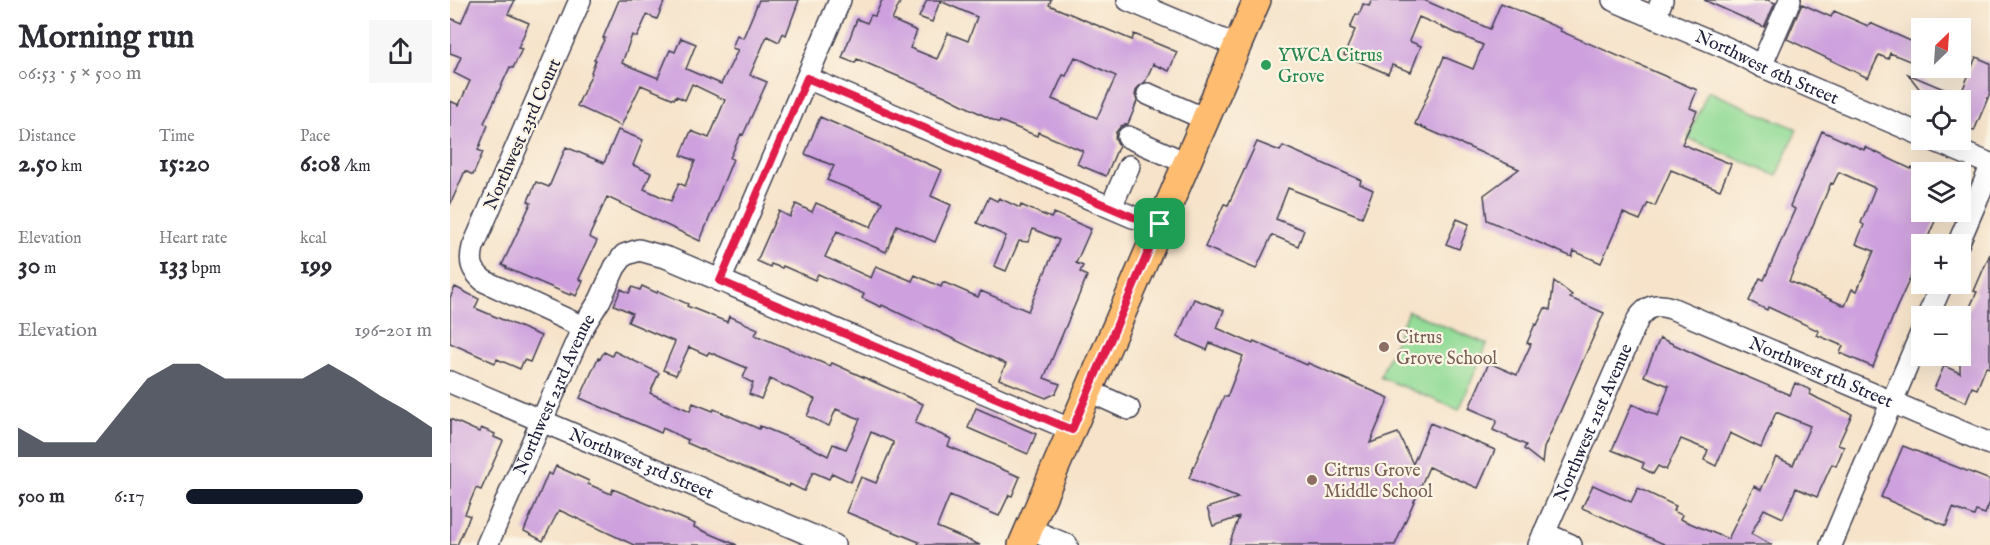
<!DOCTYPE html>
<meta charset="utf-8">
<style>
body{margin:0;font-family:"IM FELL English",serif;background:#f7f7f7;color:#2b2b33;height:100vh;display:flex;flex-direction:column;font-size:22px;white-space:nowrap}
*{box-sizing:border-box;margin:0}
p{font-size:20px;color:#7c7c81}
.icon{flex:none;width:33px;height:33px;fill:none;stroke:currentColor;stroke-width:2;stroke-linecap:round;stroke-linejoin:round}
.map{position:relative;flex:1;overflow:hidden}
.side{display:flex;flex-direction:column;background:#fff;width:450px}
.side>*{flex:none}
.needle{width:39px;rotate:25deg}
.controls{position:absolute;left:1461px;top:18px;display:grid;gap:12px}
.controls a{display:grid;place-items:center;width:60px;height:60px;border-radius:0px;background:#fff;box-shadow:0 6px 24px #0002;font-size:30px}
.pin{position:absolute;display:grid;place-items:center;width:51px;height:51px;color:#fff;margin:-26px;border-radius:12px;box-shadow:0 3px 9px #0006}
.round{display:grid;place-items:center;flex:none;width:63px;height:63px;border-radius:0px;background:#f7f7f7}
.overview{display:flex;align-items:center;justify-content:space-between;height:102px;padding:0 18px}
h1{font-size:33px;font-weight:800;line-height:45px}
.stats{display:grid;grid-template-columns:repeat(3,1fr);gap:9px;height:102px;padding:6px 18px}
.stats div{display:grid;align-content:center}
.stats b{font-size:26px;font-weight:800}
.stats small{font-size:16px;font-weight:400}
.stats p{font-size:16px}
.chart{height:168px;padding:12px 18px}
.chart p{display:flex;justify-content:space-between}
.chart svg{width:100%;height:108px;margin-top:6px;fill:#111827;opacity:.7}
ul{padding:0 18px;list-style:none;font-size:20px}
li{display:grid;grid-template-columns:96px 72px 1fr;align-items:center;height:45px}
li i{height:15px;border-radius:8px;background:#111827}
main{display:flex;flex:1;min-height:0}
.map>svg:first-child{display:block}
.green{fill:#92db96;stroke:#5a7e68;stroke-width:1.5}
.building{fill:#cea1de;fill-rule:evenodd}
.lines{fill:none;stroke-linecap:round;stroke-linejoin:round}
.minor-casing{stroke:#423f50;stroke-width:24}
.major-casing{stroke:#423f50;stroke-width:30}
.minor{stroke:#fff;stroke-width:21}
.major{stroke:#fdbc70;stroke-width:27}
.route-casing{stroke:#fff;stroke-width:12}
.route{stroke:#e11d48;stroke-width:8}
.leisure-dot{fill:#2e9e5b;stroke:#fcf5e5;stroke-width:2}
.education-dot{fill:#8d6e63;stroke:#fcf5e5;stroke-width:2}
.labels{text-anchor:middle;stroke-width:4.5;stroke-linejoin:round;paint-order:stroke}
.leisure-label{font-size:18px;fill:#27864d;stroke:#fcf5e5;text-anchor:start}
.street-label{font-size:18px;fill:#22223b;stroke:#fcf5e5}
.education-label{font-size:18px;fill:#785e54;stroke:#fcf5e5;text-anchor:start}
</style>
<main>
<section class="side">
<div class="overview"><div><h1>Morning run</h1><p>06:53 · 5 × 500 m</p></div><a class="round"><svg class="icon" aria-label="share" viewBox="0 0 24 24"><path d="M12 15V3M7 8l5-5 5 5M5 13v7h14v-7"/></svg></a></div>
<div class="stats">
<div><p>Distance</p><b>2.50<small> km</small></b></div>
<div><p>Time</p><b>15:20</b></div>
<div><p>Pace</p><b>6:08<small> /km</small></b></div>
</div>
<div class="stats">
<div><p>Elevation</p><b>30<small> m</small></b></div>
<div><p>Heart rate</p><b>133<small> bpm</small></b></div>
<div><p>kcal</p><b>199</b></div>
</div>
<div class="chart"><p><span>Elevation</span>196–201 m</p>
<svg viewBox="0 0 160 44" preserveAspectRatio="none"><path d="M0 44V32L10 38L20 38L30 38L40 25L50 12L60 6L70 6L80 12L90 12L100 12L110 12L120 6L130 12L140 19L150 25L160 32V44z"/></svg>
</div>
<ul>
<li><b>500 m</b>6:17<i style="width:72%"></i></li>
</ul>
</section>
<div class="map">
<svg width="1540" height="545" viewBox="0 0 1540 545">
<rect width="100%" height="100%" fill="#fcf5e5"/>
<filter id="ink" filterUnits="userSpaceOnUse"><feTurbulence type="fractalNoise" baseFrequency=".0167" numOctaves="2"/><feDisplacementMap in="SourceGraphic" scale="12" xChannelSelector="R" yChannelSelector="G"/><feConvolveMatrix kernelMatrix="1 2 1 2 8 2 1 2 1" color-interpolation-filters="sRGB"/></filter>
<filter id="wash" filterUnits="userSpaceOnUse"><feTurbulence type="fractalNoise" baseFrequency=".008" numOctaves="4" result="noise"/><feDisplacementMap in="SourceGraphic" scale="24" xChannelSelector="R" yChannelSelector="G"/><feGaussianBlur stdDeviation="1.35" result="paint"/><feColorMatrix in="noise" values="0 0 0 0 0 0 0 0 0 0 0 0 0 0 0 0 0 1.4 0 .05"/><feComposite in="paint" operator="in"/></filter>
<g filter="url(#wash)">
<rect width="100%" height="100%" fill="#f6e3ca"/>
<!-- green -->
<path class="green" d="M1258 91 1347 129 1327 176 1238 138Z
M958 311 1037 344 1009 410 930 377Z"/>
<g id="blocks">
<!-- building -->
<path class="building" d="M21 0H65L58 14 79 23 68 48 72 49 63 68 60 67 34 123 38 125 28 150 33 152 23 175 15 171 0 205V101L9 105 20 81 4 73 11 57 0 53V18L11 23Z
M169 0H215L207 19 197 15 187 37 182 35 172 63 208 78 220 50 225 52 231 38 246 44 236 69 271 84 288 50 282 48 287 35 293 38 309 0H349L336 35 333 33 329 42 317 36 300 75 317 82 293 135 291 134 280 158 283 159 250 241 157 197 139 237 147 241 129 279 133 281 126 296 121 293 120 295 56 268 57 267 52 265 81 203 78 201 86 182 99 187 116 147 154 163 168 130 193 140 183 165 201 173 194 189 221 201 229 183 235 186 245 161 231 155 241 131 259 138 275 100 242 84 235 100 226 96 224 99 191 85 171 126 127 106 142 73 141 72 146 60H144L155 38H153Z
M432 0H451L442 20 467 31 460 48 487 59 498 33 518 41 527 17 490 1 482 22 469 17 477 0H601L599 5 682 40 684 34 727 52 719 71 703 64 695 82 687 88 685 95 687 101 683 112 678 124 671 126 666 132 665 139 669 145 656 176 627 164 633 151 588 132 587 136 550 121 549 123 495 96 407 59 405 63 392 58 407 19 417 23 421 15 425 16ZM625 57 666 76 647 118 602 99 613 75 616 76Z
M922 0H974L1040 29 1051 3 1111 29 1110 31 1247 90 1240 108 1247 111 1232 144 1281 164 1270 190 1221 170 1205 206 1198 203 1190 220 1173 213 1151 263 1124 251 1122 257 1037 220 1034 195 1069 169 965 124 994 57 1023 69 1033 45 969 17 959 41 971 46 961 72 942 65 938 74 894 55 905 30 900 28 906 14 909 15 913 4 919 6Z
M1254 0H1318L1325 3 1314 27Z
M1352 4 1381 17 1384 11 1418 26 1420 23 1472 46V66L1440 53 1438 59 1429 55 1418 78 1337 39Z
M1526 57 1540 63V93L1524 131 1510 126V100H1478L1458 74 1510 96Z
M370 117 492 170 481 196 501 205 485 242 447 225 436 252 387 231 375 257 421 278 426 266 462 281 465 275 491 287 493 282 528 297 531 291 578 311 609 240 583 229 578 242 569 241 556 271 544 266 556 236 527 223 539 197 547 201 549 198 570 208 571 205 601 218 604 213 641 229 626 263 633 266 630 272 637 276 594 378 610 384 606 393 596 398 549 379 556 364 432 305 431 307 412 298 414 294 368 274 365 280 333 266 332 268 321 264 320 267 307 261 329 211 340 217 346 204 362 212 366 203 421 227 432 202 377 180 384 166 355 154Z
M1372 131 1414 150 1415 147 1461 169 1462 167 1472 171V212H1489L1475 244H1472V252L1446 309 1423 367 1390 353 1393 346 1367 335 1369 331 1318 307 1317 310 1299 301 1310 278 1314 280 1345 209 1340 206ZM1389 172 1425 188 1411 223 1414 225 1406 244 1424 251 1407 291 1402 289 1395 306 1339 281 1381 183 1383 184Z
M807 142 830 151 833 146 911 180 910 184 923 190 912 217 838 188 826 219 854 230 848 246 822 235 806 269 755 247 774 204 778 205Z
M1007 219 1019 224 1009 249 996 244Z
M1540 254V368L1536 367 1527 389 1522 387 1516 402 1484 389 1494 366 1510 373V328L1527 292 1524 291Z
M1104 281 1122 295 1120 298 1154 313 1094 448 1092 463 1074 449 1076 445 1043 430 1047 420 1019 408 1039 363 1067 375 1081 344 1077 343 1085 324 1087 325 1095 308 1100 310Z
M192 286 207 293 208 291 238 304 237 306 277 322 279 316 308 329 305 335 380 366 382 363 473 404 465 423 501 439 498 446 570 477 562 496 559 495 549 516 500 495 487 527 530 545H468L469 542 396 512 411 477 426 483 443 444V442L421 432 401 482 382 473 379 479 363 472 354 491 340 484 339 487 237 443 238 440 213 428 211 433 130 398 148 358 150 359 154 352 162 356 164 351 209 373 200 393 240 411 243 403 263 411 264 409 309 429 310 426 357 445 378 456 383 444 396 449 410 419 386 409 379 426 357 416 365 399 320 379 311 399 299 394 303 383 293 378 297 368 259 352 257 355 239 347 226 375 213 370 225 342 178 322 182 313 164 305 171 289 179 293 182 287 190 290Z
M5 287 29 299 25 308 91 336 80 362 74 360 70 369 47 359 45 363 0 343V298Z
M744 299 774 310 767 328 803 344 804 341 857 365 858 363 939 398 920 443 948 433 963 464 980 423 1045 450 1028 488 979 467 945 545H779L789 517 763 526 757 508 788 498 739 478 774 396 777 397 793 356 760 343 757 350 727 337Z
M1210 338 1262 362 1340 395 1345 383 1361 390 1360 394 1369 399 1402 414 1388 445 1394 447 1386 466 1382 464 1367 497 1346 488 1333 518 1314 509 1301 534 1322 545H1216L1132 508 1143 485 1181 502 1188 488 1226 506 1223 511 1232 515 1230 519 1278 539 1304 486 1311 490 1326 457 1343 465 1360 426 1326 412 1311 448 1280 433 1266 466 1254 460 1258 450 1231 439 1216 470 1208 466 1203 474 1192 468 1194 463 1162 450 1182 404 1208 416 1219 386 1194 376Z
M526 408 586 434 578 454 518 428Z
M0 419 29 432 31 428 45 434 44 437 53 441 31 490 26 488 15 514 20 516 7 545H0Z
M1453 446 1540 480V502L1535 514 1526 511 1524 516 1503 508 1496 526 1431 497Z
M106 466 139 481 138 484 161 494 163 489 245 524 244 527 287 545H184L109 510 93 541 74 531 98 473 102 475Z"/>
</g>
</g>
<g filter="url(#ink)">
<use href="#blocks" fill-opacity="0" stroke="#423f50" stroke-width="1.5"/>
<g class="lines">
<defs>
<g id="minor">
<path d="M130 0 23 247C19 263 22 271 34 281L133 327"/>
<path d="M678 0 787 46"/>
<path id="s1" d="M1163 0 1277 48 1311 66 1472 135"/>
<path d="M1205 18 1212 0"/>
<path d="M1311 66 1340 0"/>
<path d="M357 78 683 217 710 224"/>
<path d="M698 94 755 119"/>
<path d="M678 137 736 163"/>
<path d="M1483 140 1540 164"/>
<path d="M661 207 679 166"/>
<path d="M1508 244 1540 169"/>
<path d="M270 281 390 0"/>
<path d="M1478 316 1492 284"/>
<path id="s2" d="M0 382 384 545"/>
<path d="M639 391 679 409"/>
<path d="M579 529 617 545"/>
<path d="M1094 533 1121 545"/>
<path id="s3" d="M37 545 133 327 150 300 165 267 174 255 189 250 218 258 622 430"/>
<path id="s4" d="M1089 545 1188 319C1197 306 1206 303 1221 308L1540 444"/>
<path d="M1381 545 1472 331"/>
</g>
<path id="major" d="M572 545 807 0"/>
</defs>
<!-- minor casing -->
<use href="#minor" class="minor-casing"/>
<!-- major casing -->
<use href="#major" class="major-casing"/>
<!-- minor -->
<use href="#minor" class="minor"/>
<!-- major -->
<use href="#major" class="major"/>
</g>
</g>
<g class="lines" filter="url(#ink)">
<defs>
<path id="route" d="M357 78 683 217 710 224 622 430 270 281Z"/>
</defs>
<!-- route casing -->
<use href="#route" class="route-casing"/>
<!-- route -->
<use href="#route" class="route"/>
</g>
<!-- markers -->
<circle class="leisure-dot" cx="816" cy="65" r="6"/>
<g class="education-dot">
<circle cx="934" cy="347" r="6"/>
<circle cx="862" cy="480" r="6"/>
</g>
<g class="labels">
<!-- leisure labels -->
<g class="leisure-label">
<text x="828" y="61">YWCA Citrus<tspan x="828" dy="21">Grove</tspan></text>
</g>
<!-- street labels -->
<g class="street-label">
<text dy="6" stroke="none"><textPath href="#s1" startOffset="168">Northwest 6th Street</textPath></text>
<text transform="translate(72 134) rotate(-66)" y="6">Northwest 23rd Court</text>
<text dy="6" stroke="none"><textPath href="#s4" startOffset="448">Northwest 5th Street</textPath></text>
<text dy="6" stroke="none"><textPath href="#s3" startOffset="165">Northwest 23rd Avenue</textPath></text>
<text dy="6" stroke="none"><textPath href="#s4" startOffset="134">Northwest 21st Avenue</textPath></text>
<text dy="6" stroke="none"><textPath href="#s2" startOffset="208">Northwest 3rd Street</textPath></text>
</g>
<!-- education labels -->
<g class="education-label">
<text x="946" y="343">Citrus<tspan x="946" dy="21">Grove School</tspan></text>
<text x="874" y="476">Citrus Grove<tspan x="874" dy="21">Middle School</tspan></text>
</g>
</g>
</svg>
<div class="controls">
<a><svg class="needle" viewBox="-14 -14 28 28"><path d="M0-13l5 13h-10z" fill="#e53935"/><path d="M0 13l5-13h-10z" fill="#7c7c81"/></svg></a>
<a><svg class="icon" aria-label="locate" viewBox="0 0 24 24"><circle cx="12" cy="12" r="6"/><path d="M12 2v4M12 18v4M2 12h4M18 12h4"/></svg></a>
<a><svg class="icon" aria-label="layers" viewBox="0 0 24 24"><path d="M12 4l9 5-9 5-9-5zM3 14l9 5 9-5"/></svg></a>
<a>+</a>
<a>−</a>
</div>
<div class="pin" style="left:710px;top:224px;background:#1e9e55"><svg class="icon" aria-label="arrive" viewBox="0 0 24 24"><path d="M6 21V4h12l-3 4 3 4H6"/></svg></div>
</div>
</main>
